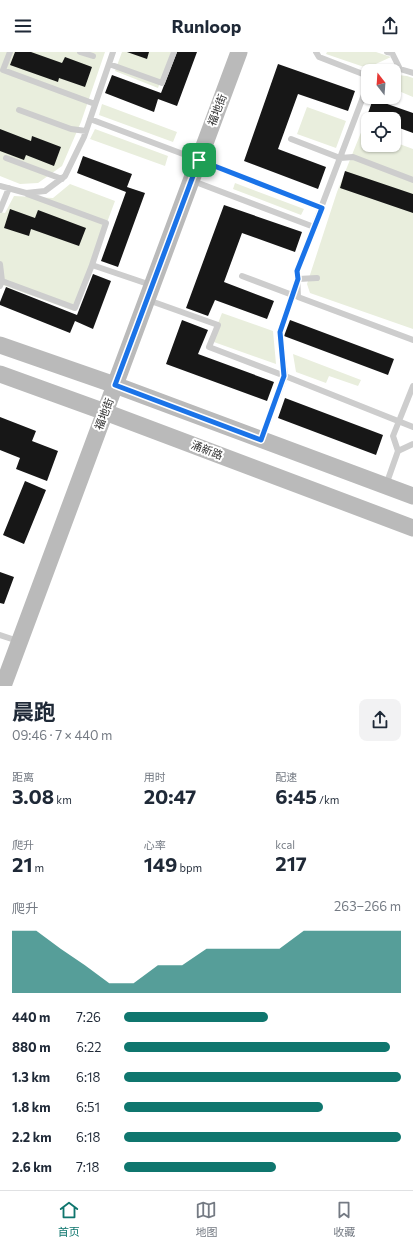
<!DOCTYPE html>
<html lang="zh">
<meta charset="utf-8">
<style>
body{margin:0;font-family:Commissioner,"Noto Sans SC",sans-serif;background:#f2f2f3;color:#1f2937;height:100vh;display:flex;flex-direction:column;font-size:15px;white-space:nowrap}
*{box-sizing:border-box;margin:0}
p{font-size:13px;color:#747a83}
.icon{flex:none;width:22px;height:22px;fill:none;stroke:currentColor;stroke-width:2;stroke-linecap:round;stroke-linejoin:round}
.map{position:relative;height:634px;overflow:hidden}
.side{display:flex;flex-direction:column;background:#fff;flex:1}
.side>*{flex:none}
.needle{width:26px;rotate:343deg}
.tools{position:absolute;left:361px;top:12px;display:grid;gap:8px}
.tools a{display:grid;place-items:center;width:40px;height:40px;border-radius:8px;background:#fff;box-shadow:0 1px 3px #0004;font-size:20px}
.pin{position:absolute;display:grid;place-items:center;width:34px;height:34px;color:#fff;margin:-17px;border-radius:8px;box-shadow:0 2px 6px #0006}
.round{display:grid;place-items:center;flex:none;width:42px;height:42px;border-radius:8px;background:#f2f2f3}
.head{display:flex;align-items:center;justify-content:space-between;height:68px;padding:0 12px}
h1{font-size:22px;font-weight:700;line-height:30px}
.metrics{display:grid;grid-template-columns:repeat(3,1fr);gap:6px;height:68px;padding:4px 12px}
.metrics div{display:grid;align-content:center}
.metrics b{font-size:20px;font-weight:700}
.metrics small{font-size:11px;font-weight:400}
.metrics p{font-size:11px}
.chart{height:112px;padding:8px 12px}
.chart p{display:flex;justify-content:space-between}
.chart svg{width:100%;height:72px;margin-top:4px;fill:#0f766e;opacity:.7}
ul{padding:0 12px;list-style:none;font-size:13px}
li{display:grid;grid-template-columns:64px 48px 1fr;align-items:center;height:30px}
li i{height:10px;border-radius:5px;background:#0f766e}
header{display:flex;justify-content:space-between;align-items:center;height:52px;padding:0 12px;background:#fff;font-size:18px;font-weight:700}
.dock{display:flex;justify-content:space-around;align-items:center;height:56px;border-top:1px solid #e0e1e3;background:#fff;font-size:11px;color:#747a83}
.dock a{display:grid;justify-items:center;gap:2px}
.dock .selected{color:#0f766e}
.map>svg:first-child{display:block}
.green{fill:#e9eedd}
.building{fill:#171717}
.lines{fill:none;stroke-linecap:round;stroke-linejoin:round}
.lane{stroke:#cdcdcd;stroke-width:6}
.secondary{stroke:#bababa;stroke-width:17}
.route-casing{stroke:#fff;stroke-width:8}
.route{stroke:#1a73e8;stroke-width:5}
.labels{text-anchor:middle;stroke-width:4;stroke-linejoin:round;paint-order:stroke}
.street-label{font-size:11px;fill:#303030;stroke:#fff}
</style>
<header><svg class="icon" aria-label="menu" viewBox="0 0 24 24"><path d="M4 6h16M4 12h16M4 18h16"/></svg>Runloop<svg class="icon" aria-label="share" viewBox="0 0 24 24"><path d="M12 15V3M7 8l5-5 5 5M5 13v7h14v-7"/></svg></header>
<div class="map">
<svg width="413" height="634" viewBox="0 0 413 634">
<rect width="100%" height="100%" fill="#fff"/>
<!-- green -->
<path class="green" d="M0 0H105L81 70 62 114 38 131 20 132 0 124Z
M122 0H171L158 36 115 19Z
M327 0H376L391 5 367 16 326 2Z
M398 23 407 24 413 26V45L394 37V24Z
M102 52 177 80 173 90 99 63Z
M307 55 346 69 336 96 297 82Z
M95 77 168 104 165 114 90 87Z
M362 78 368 80V93H394V90L413 97V277L310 241 307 232 337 140Z
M235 131 304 157 301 163 233 137Z
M70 132 115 149 74 259 0 232V160L5 161 14 144 53 146Z
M222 261 273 279 276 312 211 289Z
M293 302 361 328 358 334 329 324 326 331 296 320Z"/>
<!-- building -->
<path class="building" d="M15 0H31L62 11 65 5 92 15 85 35 59 26 58 30 10 13Z
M127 0H149L147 7Z
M177 0H197L177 54 158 47 154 60 105 41 112 23 161 41Z
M278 12 355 39 348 59 298 42 278 97 326 115 318 137 244 109Z
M373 47 413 61V81L394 74V67H374L367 64Z
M0 77 31 89 32 84 61 95 54 114 26 103 24 108 0 99Z
M83 104 132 122 127 135 145 141 118 215 101 209 126 140 77 121Z
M345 119 413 142V161L340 136Z
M224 153 302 180 295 200 242 181 224 230 274 249 267 267 215 248 208 264 186 256Z
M10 157 35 166 38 158 86 176 79 194 31 177 29 184 4 176Z
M93 222 111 229 93 277 75 269 70 281 0 253V250L6 235 77 263Z
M182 268 208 278 198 302 274 330 267 349 166 312Z
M290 268 394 307 388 323 284 284Z
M285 346 383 383 376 403 278 366Z
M0 365 36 379 32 389 58 399 47 429 16 417 20 406 0 398Z
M25 429 46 438 24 492 3 483Z
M0 520 14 525 4 552 0 551Z"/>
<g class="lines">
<!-- lane -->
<path class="lane" d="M10 0 3 18 95 52
M80 0 93 4
M316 0 319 5 368 24
M387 0 392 1 400 17
M109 12 162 31 174 0
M392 19 400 17 413 21
M368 32 297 219 298 245 413 288
M19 58 71 77 86 79
M90 67 199 108 321 156
M291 87 340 106 353 105 413 128
M6 106 62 127
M193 129 314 175
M0 134 26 141 45 139 65 124 84 85 113 0
M27 142 106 171 92 213
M0 158 9 136
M0 212 2 229 0 234
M242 224 295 244
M317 226 298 227 280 280 285 324 413 375
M2 229 75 256 92 213 151 233
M148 248 218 273 209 295 285 324 262 386
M398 399 413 392
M386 433 398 399 393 384 413 334
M0 583 18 589"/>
<!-- secondary -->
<path class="secondary" d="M0 293 115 333 413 444
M0 322 105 360 413 476
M3 634 239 0"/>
</g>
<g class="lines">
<defs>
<path id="route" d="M199 108 322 156 297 219 298 227 280 280 284 324 261 388 115 333Z"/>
</defs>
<!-- route casing -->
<use href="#route" class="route-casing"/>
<!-- route -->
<use href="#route" class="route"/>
</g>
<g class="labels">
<!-- street labels -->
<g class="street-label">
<text transform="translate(217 58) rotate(-69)" y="4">福地街</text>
<text transform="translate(104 362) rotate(-69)" y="4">福地街</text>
<text transform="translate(207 398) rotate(21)" y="4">涌新路</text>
</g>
</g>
</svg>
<div class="tools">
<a><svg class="needle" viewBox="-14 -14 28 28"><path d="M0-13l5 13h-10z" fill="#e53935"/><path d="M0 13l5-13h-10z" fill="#747a83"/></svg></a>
<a><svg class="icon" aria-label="locate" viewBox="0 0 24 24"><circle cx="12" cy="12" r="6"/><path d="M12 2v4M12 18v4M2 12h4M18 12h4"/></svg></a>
</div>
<div class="pin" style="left:199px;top:108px;background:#1e9e55"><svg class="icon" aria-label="arrive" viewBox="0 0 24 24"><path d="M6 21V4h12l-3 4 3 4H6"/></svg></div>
</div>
<section class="side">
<div class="head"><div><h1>晨跑</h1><p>09:46 · 7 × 440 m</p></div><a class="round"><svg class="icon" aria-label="share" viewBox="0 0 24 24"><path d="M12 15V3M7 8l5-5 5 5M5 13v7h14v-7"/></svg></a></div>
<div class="metrics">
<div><p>距离</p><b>3.08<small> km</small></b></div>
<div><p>用时</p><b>20:47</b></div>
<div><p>配速</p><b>6:45<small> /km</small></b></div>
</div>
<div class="metrics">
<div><p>爬升</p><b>21<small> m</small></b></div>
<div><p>心率</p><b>149<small> bpm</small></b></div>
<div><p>kcal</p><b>217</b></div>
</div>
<div class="chart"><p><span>爬升</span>263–266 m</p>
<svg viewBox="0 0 160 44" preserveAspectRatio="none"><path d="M0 44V6L10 6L20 17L30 27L40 38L50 38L60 27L70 27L80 17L90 17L100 17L110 17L120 6L130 6L140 6L150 6L160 6V44z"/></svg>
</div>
<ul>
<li><b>440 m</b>7:26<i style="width:52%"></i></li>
<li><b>880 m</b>6:22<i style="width:96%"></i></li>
<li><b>1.3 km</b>6:18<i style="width:100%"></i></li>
<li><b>1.8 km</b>6:51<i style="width:72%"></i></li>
<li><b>2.2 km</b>6:18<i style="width:100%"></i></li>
<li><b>2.6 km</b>7:18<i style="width:55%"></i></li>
</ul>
</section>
<nav class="dock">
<a class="selected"><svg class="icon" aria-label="home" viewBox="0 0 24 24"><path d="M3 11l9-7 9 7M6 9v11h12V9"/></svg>首页</a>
<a><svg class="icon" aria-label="map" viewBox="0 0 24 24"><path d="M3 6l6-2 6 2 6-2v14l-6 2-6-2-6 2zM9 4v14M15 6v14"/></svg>地图</a>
<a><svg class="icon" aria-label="saved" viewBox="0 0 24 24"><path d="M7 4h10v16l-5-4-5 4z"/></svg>收藏</a>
</nav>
